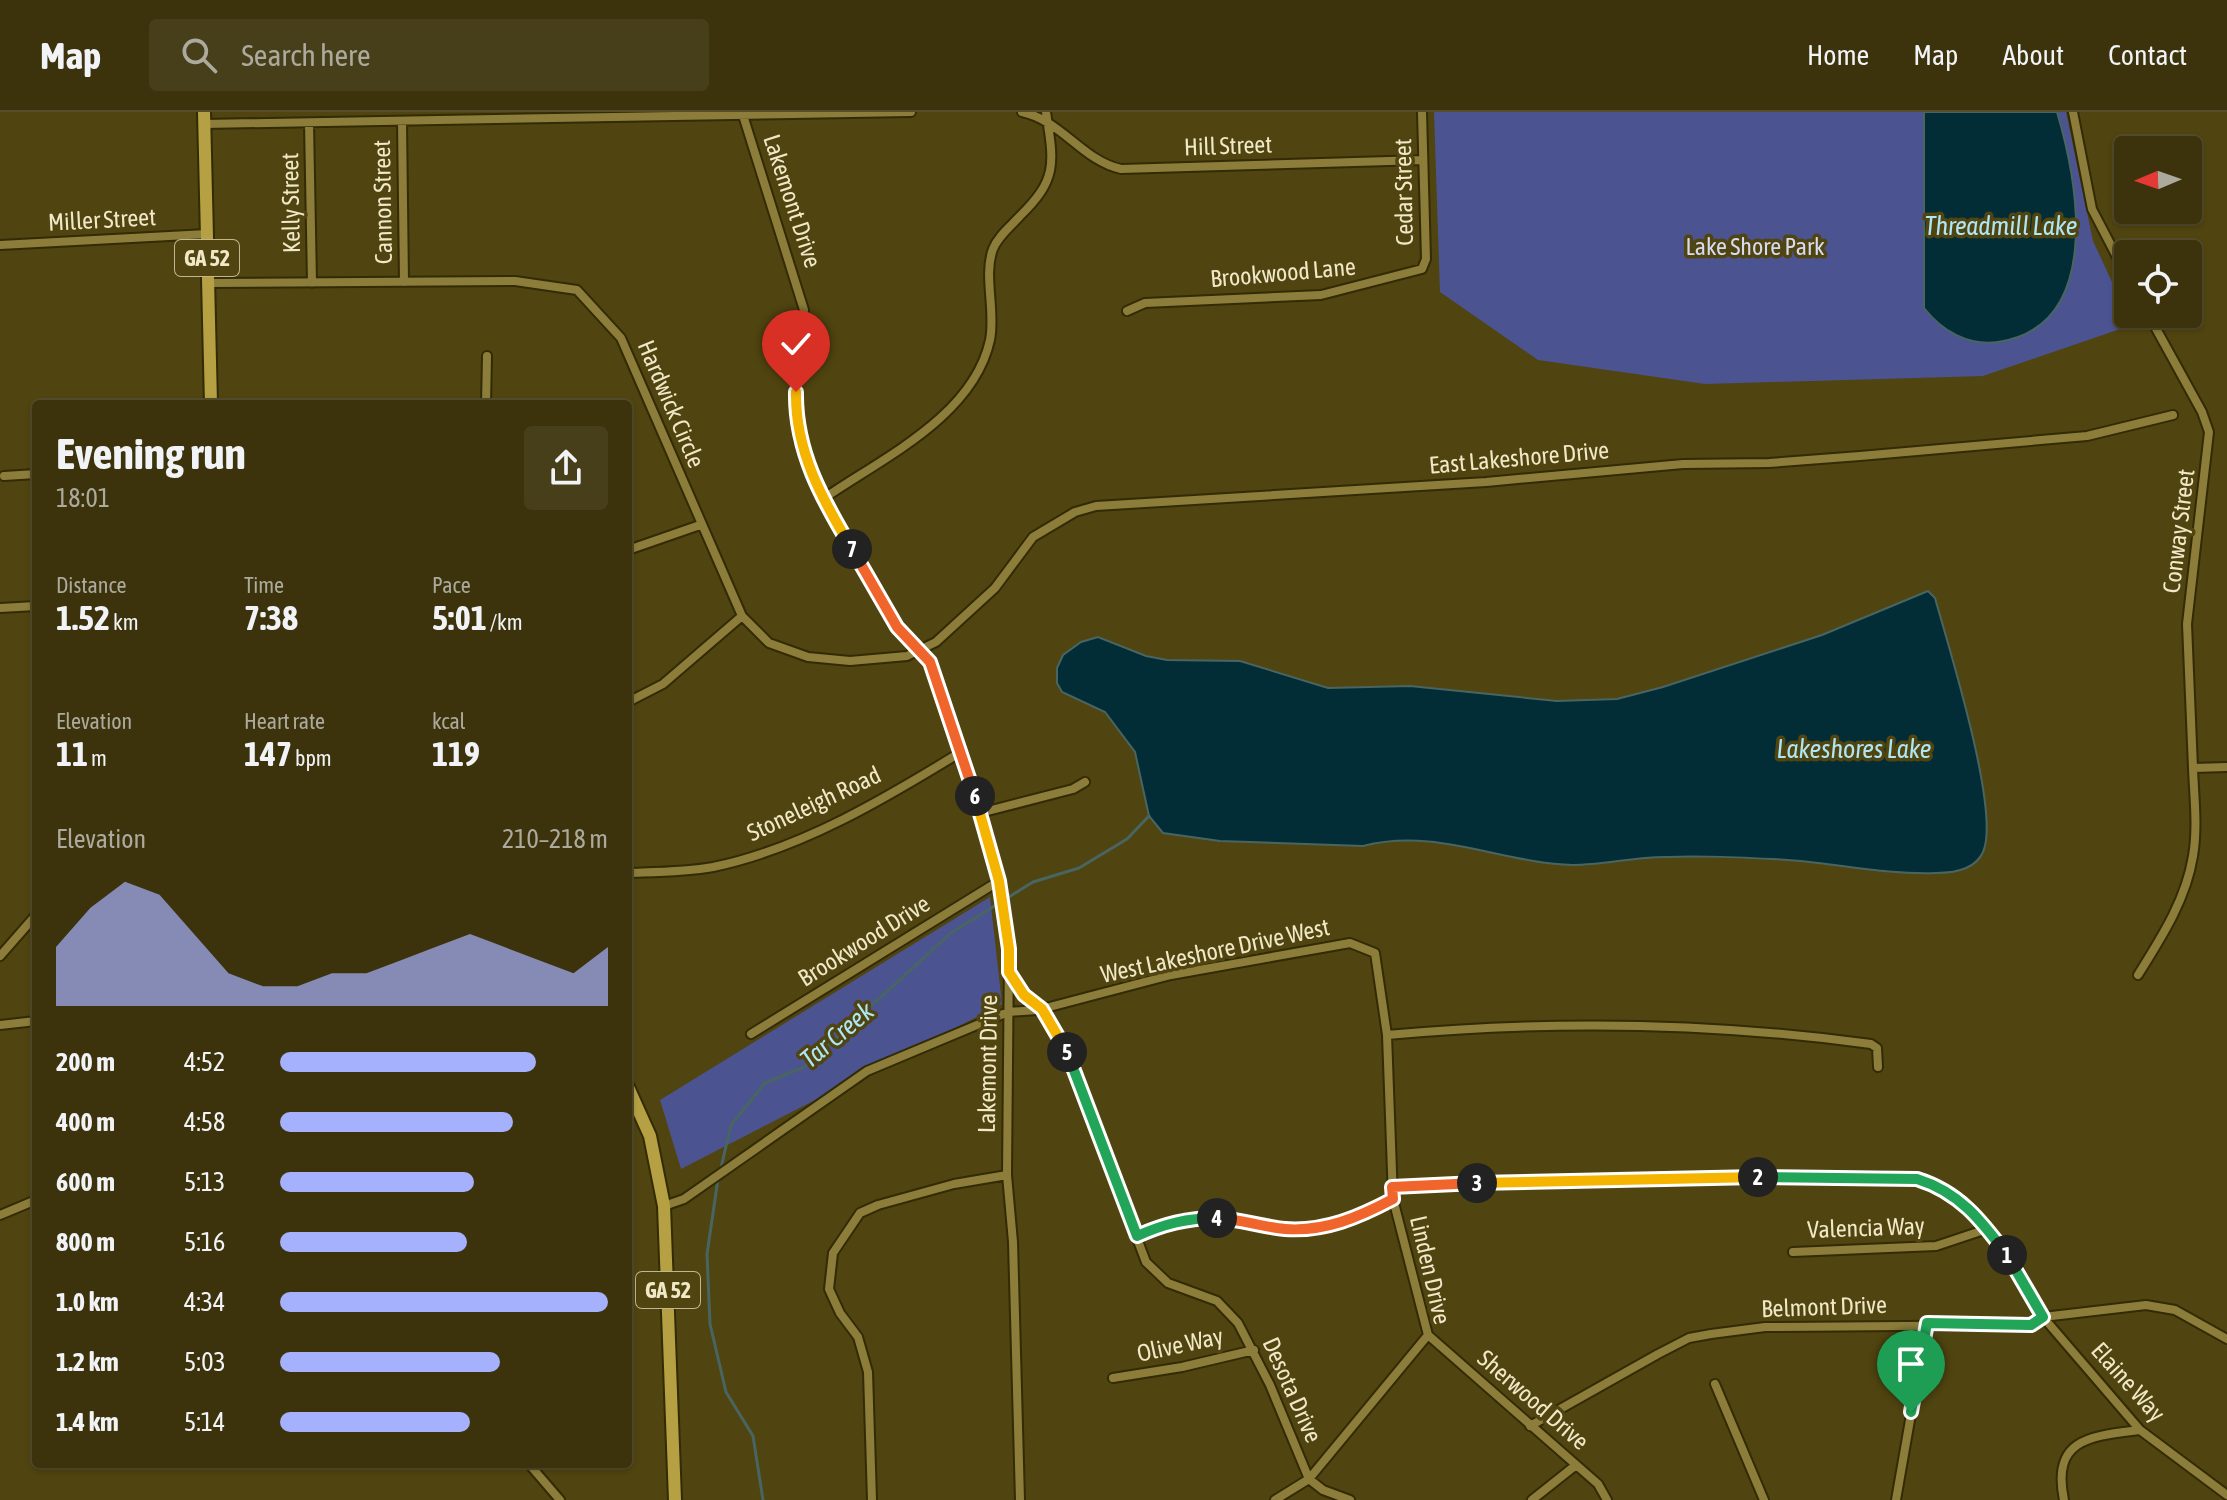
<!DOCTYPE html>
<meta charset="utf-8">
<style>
body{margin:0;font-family:"Asap Condensed",sans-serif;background:#473f1a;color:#f1f3f6;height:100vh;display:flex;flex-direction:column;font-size:30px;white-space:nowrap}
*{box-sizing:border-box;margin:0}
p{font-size:26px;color:#acaa9d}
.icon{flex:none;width:44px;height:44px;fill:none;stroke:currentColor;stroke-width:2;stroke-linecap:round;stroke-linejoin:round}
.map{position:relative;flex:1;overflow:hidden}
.drawer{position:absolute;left:32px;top:288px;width:600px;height:1068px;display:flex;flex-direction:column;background:#3c330c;border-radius:8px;box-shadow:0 2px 6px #0004,0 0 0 2px #554e2d}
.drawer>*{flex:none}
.needle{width:52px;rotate:268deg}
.tools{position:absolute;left:2114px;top:24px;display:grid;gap:16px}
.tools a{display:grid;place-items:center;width:88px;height:88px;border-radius:8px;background:#3c330c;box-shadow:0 2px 6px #0004,0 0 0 2px #554e2d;font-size:40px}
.pin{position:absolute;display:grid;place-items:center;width:68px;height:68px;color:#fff;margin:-82px -34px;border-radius:50% 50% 50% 0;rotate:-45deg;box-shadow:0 0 8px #0007}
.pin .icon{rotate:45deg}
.km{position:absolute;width:40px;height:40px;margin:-20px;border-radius:50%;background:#222;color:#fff;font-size:22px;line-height:40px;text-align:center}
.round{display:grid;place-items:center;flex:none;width:84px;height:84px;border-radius:8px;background:#473f1a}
.headline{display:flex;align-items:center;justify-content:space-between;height:136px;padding:0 24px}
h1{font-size:44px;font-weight:700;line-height:60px}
.figures{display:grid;grid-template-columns:repeat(3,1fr);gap:12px;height:136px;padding:8px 24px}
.figures div{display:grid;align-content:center}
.figures b{font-size:34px;font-weight:700}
.figures small{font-size:22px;font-weight:400}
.figures p{font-size:22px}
.chart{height:224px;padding:16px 24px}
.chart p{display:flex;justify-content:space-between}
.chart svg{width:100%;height:144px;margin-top:8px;fill:#a5b1fc;opacity:.7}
ul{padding:0 24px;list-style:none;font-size:26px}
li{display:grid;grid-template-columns:128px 96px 1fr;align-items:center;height:60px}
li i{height:20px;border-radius:10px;background:#a5b1fc}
header{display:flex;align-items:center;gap:48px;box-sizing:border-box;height:112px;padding:0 40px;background:#3c330c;border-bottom:2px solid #554e2d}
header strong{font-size:38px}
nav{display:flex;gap:44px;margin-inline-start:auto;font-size:28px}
.search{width:560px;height:72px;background:#473f1a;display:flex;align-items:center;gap:20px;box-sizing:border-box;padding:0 28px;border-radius:8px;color:#acaa9d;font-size:30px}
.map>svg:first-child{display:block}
.green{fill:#4c5391}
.water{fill:#022d37;stroke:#496562;stroke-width:2}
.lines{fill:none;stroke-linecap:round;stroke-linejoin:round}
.stream{stroke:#496562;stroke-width:3}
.minor-casing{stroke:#332b06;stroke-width:12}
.primary-casing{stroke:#332b06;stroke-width:16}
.minor{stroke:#8c7d3a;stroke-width:8}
.primary{stroke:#b5a043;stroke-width:12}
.split-1-casing{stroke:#fff;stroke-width:16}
.split-2-casing{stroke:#fff;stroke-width:16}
.split-3-casing{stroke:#fff;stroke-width:16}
.split-4-casing{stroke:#fff;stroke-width:16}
.split-5-casing{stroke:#fff;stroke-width:16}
.split-6-casing{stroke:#fff;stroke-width:16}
.split-7-casing{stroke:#fff;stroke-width:16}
.split-8-casing{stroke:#fff;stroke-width:16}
.split-1{stroke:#22a559;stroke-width:10}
.split-2{stroke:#22a559;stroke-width:10}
.split-3{stroke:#f5b400;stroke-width:10}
.split-4{stroke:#f0652b;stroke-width:10}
.split-5{stroke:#22a559;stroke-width:10}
.split-6{stroke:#f5b400;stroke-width:10}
.split-7{stroke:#f0652b;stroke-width:10}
.split-8{stroke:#f5b400;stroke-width:10}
.labels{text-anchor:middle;stroke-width:7;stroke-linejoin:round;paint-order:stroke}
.shield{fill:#504410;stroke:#c0b790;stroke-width:2}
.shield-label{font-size:22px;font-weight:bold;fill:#f0e8c7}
.street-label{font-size:24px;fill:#f0e8c7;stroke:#504410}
.park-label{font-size:24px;fill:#d7dbf1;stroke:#504410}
.water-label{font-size:26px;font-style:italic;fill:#afe6f5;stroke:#504410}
</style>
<header>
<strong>Map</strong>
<div class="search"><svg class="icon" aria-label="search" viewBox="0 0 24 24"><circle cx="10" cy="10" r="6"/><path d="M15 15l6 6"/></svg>Search here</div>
<nav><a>Home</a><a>Map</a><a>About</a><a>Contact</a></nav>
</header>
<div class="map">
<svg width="2227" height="1388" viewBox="0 0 2227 1388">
<rect width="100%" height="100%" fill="#504410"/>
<!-- green -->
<path class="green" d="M1434 0H2066L2093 129 2132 213 1983 264 1705 272 1538 248 1440 180Z
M990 785 1002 892 681 1057 660 988Z"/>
<!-- water -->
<path class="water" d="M1924 0H2057C2078 71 2104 214 1998 230 1968 234 1942 219 1924 196Z
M1928 479 1935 486C1948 533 2001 700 1983 740 1975 758 1953 761 1936 761 1881 763 1827 749 1773 747 1731 745 1687 743 1645 746 1621 748 1597 753 1573 753 1501 751 1436 715 1363 734L1220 729 1163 721 1149 704 1135 640 1105 600 1062 580 1057 571V556L1063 543 1081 530 1098 525 1146 544 1167 548 1240 549 1328 576 1410 574 1557 589 1617 587 1663 575 1822 523Z"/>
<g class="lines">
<!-- stream -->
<path class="stream" d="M720 1060 731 1013 765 971 804 955 951 821 1033 770 1079 756 1127 727 1149 704
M718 1067 707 1142 710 1212 726 1280 753 1324 763 1388"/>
<defs>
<path id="minor" d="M742 0 804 198 796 280 799 328 823 387 897 515 930 550 961 640 999 769 1009 837 1007 1063 1013 1130 1020 1388
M1022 0C1061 8 1083 49 1121 57L1423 48
M2073 0 2092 97 2128 166
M402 9 404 170
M309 11 312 171
M204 12 911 0
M0 133 207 122
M208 171 515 169 577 178 621 226 742 504 769 531 808 545 850 549 907 544 936 530 995 476 1033 425 1075 400 1096 394 1486 370 1683 352 1769 351 1860 344 2087 324 2173 303
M1127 199 1145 191 1321 183 1422 157 1426 147 1422 0
M2148 202 2202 300 2209 320 2187 512 2193 656 2227 655
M486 292 487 244
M4 364 36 362
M823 387C882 346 973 305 990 228 996 199 983 164 993 137 998 124 1011 114 1020 104 1058 67 1054 51 1046 0
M628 438 700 413
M0 496 36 494
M628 590 663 572 742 504
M980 701 1073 677 1085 670
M628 761C656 760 685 760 713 755 801 737 886 686 961 640
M0 844 36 803
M1009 861 1024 883 1042 897 1067 942 1146 1150 1168 1171 1217 1189 1238 1211 1270 1273 1309 1367 1323 1378 1350 1388
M2138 863C2161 826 2186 788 2193 744 2198 715 2194 684 2193 656
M0 913 36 909
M751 922 999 769
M1387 923C1550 908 1709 910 1871 932L1877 936 1878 955
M1392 1075 1877 1064 1917 1067 1939 1074 1968 1094 2018 1156 2043 1205 2140 1318 2227 1383
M664 1094 684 1087 867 959 1008 900 1038 898 1171 863 1350 831 1375 841 1387 923 1393 1087 1428 1223 1309 1367 1275 1388
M0 1103 36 1088
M1137 1124C1155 1116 1175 1107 1195 1106 1239 1103 1281 1122 1325 1115 1349 1111 1372 1098 1393 1087
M1793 1140 1936 1134 1987 1117
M1428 1223 1598 1372 1607 1388
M1113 1266 1182 1255 1254 1238
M1715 1272 1764 1388
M1530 1314 1658 1242 1689 1226 1711 1222 1765 1215 2031 1213 2043 1205 2146 1193 2175 1198 2227 1227
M529 1352 560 1388
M872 1388 868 1260 858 1225 840 1201 829 1177 833 1141 860 1101 878 1093 954 1072 1007 1063
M1532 1388 1576 1353
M1896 1388 1927 1211
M2064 1388C2051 1326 2091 1324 2140 1318"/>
<path id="primary" d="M204 0 211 292
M628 975 650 1024 664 1094 675 1388"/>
</defs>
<!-- minor casing -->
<use href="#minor" class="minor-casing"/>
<!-- primary casing -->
<use href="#primary" class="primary-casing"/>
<!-- minor -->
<use href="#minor" class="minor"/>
<!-- primary -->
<use href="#primary" class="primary"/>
</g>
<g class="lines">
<defs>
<path id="split-1" d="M1911 1300 1927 1211 2031 1213 2043 1205 2007 1143"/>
<path id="split-2" d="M1758 1065 1917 1067C1959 1080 1981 1108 2007 1143"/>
<path id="split-3" d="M1477 1071 1758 1065"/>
<path id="split-4" d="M1217 1106C1240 1107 1262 1115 1285 1117 1325 1120 1359 1105 1393 1087L1392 1075 1477 1071"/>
<path id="split-5" d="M1067 940 1137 1124C1164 1112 1187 1106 1217 1106"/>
<path id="split-6" d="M975 684 999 769 1009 837V860L1024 883 1042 897 1067 940"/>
<path id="split-7" d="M852 437 897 515 930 550 975 684"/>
<path id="split-8" d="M796 280C795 339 822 387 852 437"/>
</defs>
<!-- split-1 casing -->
<use href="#split-1" class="split-1-casing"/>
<!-- split-2 casing -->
<use href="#split-2" class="split-2-casing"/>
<!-- split-3 casing -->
<use href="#split-3" class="split-3-casing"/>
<!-- split-4 casing -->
<use href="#split-4" class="split-4-casing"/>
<!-- split-5 casing -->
<use href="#split-5" class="split-5-casing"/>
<!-- split-6 casing -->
<use href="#split-6" class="split-6-casing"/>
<!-- split-7 casing -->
<use href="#split-7" class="split-7-casing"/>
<!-- split-8 casing -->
<use href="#split-8" class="split-8-casing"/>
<!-- split-1 -->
<use href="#split-1" class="split-1"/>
<!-- split-2 -->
<use href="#split-2" class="split-2"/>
<!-- split-3 -->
<use href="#split-3" class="split-3"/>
<!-- split-4 -->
<use href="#split-4" class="split-4"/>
<!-- split-5 -->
<use href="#split-5" class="split-5"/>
<!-- split-6 -->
<use href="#split-6" class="split-6"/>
<!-- split-7 -->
<use href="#split-7" class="split-7"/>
<!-- split-8 -->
<use href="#split-8" class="split-8"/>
</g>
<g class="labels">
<!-- shield labels -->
<g class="shield">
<rect x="175" y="128" width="64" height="36" rx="6"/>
<rect x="636" y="1160" width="64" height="36" rx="6"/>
</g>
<g class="shield-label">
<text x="207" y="154">GA 52</text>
<text x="668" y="1186">GA 52</text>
</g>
<!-- street labels -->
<g class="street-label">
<text transform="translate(1228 34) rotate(-2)" y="8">Hill Street</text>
<text transform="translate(1404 80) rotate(-91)" y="8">Cedar Street</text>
<text transform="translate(792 89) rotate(72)" y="8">Lakemont Drive</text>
<text transform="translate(383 90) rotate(-91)" y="8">Cannon Street</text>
<text transform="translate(291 91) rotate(-91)" y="8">Kelly Street</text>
<text transform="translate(102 108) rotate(-3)" y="8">Miller Street</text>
<text transform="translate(1283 161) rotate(-5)" y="8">Brookwood Lane</text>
<text transform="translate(671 292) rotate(67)" y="8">Hardwick Circle</text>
<text transform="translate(1519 346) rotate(-5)" y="8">East Lakeshore Drive</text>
<text transform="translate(2179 419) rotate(-83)" y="8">Conway Street</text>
<text transform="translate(814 692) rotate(-25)" y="8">Stoneleigh Road</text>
<text transform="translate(864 829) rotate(-32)" y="8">Brookwood Drive</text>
<text transform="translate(1215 839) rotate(-12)" y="8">West Lakeshore Drive West</text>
<text transform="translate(988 952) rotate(-89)" y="8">Lakemont Drive</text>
<text transform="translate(1866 1116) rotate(-2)" y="8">Valencia Way</text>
<text transform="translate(1430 1158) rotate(77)" y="8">Linden Drive</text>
<text transform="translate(1824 1195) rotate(-2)" y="8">Belmont Drive</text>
<text transform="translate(1180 1233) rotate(-12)" y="8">Olive Way</text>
<text transform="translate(2128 1270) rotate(48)" y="8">Elaine Way</text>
<text transform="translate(1292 1278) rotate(66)" y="8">Desota Drive</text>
<text transform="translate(1533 1288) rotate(41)" y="8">Sherwood Drive</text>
</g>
<!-- park labels -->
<g class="park-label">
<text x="1755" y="143">Lake Shore Park</text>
</g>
<!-- water labels -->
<g class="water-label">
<text x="2001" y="123">Threadmill Lake</text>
<text x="1854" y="646">Lakeshores Lake</text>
<text transform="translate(837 923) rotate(-40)" y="9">Tar Creek</text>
</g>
</g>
</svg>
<div class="tools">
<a><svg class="needle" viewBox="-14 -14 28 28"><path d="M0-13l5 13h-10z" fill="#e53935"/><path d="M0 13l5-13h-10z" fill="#acaa9d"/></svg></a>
<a><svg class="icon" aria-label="locate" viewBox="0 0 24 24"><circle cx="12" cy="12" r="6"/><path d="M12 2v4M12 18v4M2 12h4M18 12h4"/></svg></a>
</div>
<div class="pin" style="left:1911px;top:1300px;background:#1e9e55"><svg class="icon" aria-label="arrive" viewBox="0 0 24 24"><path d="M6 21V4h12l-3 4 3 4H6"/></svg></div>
<div class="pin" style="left:796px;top:280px;background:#d93025"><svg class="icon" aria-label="check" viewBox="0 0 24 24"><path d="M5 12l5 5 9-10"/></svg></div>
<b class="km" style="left:2007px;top:1143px">1</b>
<b class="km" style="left:1758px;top:1065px">2</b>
<b class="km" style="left:1477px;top:1071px">3</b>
<b class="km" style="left:1217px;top:1106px">4</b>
<b class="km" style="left:1067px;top:940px">5</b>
<b class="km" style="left:975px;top:684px">6</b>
<b class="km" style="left:852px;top:437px">7</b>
<section class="drawer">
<div class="headline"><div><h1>Evening run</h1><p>18:01</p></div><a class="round"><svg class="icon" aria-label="share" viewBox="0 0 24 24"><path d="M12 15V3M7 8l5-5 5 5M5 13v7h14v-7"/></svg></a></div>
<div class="figures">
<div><p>Distance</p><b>1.52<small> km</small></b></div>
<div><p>Time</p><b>7:38</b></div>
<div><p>Pace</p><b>5:01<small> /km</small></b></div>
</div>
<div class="figures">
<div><p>Elevation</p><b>11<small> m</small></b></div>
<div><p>Heart rate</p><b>147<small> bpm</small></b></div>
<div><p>kcal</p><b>119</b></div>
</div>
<div class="chart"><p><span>Elevation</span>210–218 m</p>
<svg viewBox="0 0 160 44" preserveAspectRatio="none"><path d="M0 44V26L10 14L20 6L30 10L40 22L50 34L60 38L70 38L80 34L90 34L100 30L110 26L120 22L130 26L140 30L150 34L160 26V44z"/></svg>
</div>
<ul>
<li><b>200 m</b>4:52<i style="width:78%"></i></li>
<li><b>400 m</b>4:58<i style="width:71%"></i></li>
<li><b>600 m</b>5:13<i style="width:59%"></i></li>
<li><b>800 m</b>5:16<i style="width:57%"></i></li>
<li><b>1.0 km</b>4:34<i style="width:100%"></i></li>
<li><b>1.2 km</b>5:03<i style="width:67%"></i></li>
<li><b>1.4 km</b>5:14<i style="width:58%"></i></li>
</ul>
</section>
</div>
